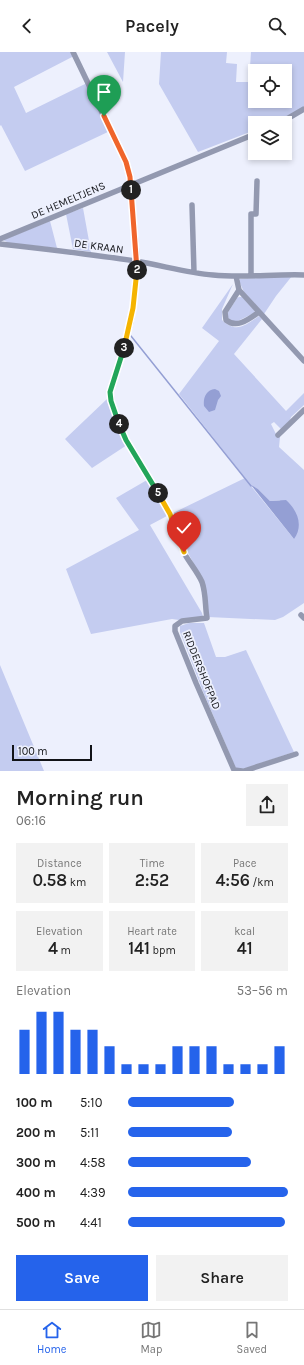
<!DOCTYPE html>
<meta charset="utf-8">
<style>
body{margin:0;font-family:Karla,sans-serif;background:#f2f2f2;color:#222;height:100vh;display:flex;flex-direction:column;font-size:15px;white-space:nowrap}
*{box-sizing:border-box;margin:0}
p{font-size:13px;color:#767676}
.icon{flex:none;width:22px;height:22px;fill:none;stroke:currentColor;stroke-width:2;stroke-linecap:round;stroke-linejoin:round}
.map{position:relative;height:719px;overflow:hidden}
.side{display:flex;flex-direction:column;background:#fff;flex:1}
.side>*{flex:none}
.buttons{position:absolute;left:248px;top:12px;display:grid;gap:8px}
.buttons a{display:grid;place-items:center;width:44px;height:44px;border-radius:0px;background:#fff;box-shadow:0 2px 6px #0003;font-size:20px}
.scale{position:absolute;left:12px;bottom:10px;width:80px;box-sizing:border-box;padding-left:4px;border:2px solid #121318;border-top:0;font-size:11px;line-height:14px;white-space:nowrap;color:#121318;-webkit-text-stroke:3px #edf0fd;paint-order:stroke}
.pin{position:absolute;display:grid;place-items:center;width:34px;height:34px;color:#fff;margin:-41px -17px;border-radius:50% 50% 50% 0;rotate:-45deg;box-shadow:0 0 4px #0007}
.pin .icon{rotate:45deg}
.km{position:absolute;width:20px;height:20px;margin:-10px;border-radius:50%;background:#222;color:#fff;font-size:11px;line-height:20px;text-align:center}
.round{display:grid;place-items:center;flex:none;width:42px;height:42px;border-radius:0px;background:#f2f2f2}
.overview{display:flex;align-items:center;justify-content:space-between;height:68px;padding:0 16px}
h1{font-size:22px;font-weight:600;line-height:30px}
.figures{display:grid;grid-template-columns:repeat(3,1fr);gap:6px;height:68px;padding:4px 16px}
.figures div{display:grid;align-content:center;border-radius:0px;background:#f2f2f2;text-align:center}
.figures b{font-size:17px;font-weight:600}
.figures small{font-size:11px;font-weight:400}
.figures p{font-size:11px}
.chart{height:112px;padding:8px 16px}
.chart p{display:flex;justify-content:space-between}
.chart svg{width:100%;height:72px;margin-top:4px;stroke:#2563eb;stroke-width:6}
.button{display:flex;gap:8px;margin-top:auto;padding:8px 16px}
.button a{flex:1;height:46px;border-radius:0px;background:#2563eb;color:#fff;font-size:16px;font-weight:600;line-height:46px;text-align:center}
.button a+a{background:#f2f2f2;color:#222}
ul{padding:0 16px;list-style:none;font-size:13px}
li{display:grid;grid-template-columns:64px 48px 1fr;align-items:center;height:30px}
li i{height:10px;border-radius:5px;background:#2563eb}
header{display:flex;justify-content:space-between;align-items:center;height:52px;padding:0 16px;background:#fff;font-size:18px;font-weight:600}
.tabs{display:flex;justify-content:space-around;align-items:center;height:56px;border-top:1px solid #e0e0e0;background:#fff;font-size:11px;color:#767676}
.tabs a{display:grid;justify-items:center;gap:2px}
.tabs .selected{color:#2563eb}
.map>svg:first-child{display:block}
.green{fill:#c4ccf0;fill-rule:evenodd}
.water{fill:#949fd4}
.lines{fill:none;stroke-linecap:round;stroke-linejoin:round}
.stream{stroke:#949fd4;stroke-width:1.5}
.minor{stroke:#9399b0;stroke-width:5.5}
.split-1-casing{stroke:#fff;stroke-width:8}
.split-2-casing{stroke:#fff;stroke-width:8}
.split-3-casing{stroke:#fff;stroke-width:8}
.split-4-casing{stroke:#fff;stroke-width:8}
.split-5-casing{stroke:#fff;stroke-width:8}
.split-6-casing{stroke:#fff;stroke-width:8}
.split-1{stroke:#f0652b;stroke-width:5}
.split-2{stroke:#f0652b;stroke-width:5}
.split-3{stroke:#f5b400;stroke-width:5}
.split-4{stroke:#22a559;stroke-width:5}
.split-5{stroke:#22a559;stroke-width:5}
.split-6{stroke:#f5b400;stroke-width:5}
.labels{text-anchor:middle;stroke-width:3.5;stroke-linejoin:round;paint-order:stroke}
.street-label{font-size:11px;fill:#121318;stroke:#edf0fd}
</style>
<header><svg class="icon" aria-label="back" viewBox="0 0 24 24"><path d="M15 5l-7 7 7 7"/></svg>Pacely<svg class="icon" aria-label="search" viewBox="0 0 24 24"><circle cx="10" cy="10" r="6"/><path d="M15 15l6 6"/></svg></header>
<div class="map">
<svg width="304" height="719" viewBox="0 0 304 719">
<rect width="100%" height="100%" fill="#edf0fd"/>
<!-- green -->
<path class="green" d="M0 0H72L74 4 14 35 26 61 87 31 110 79 25 119 1 73 0 74Z
M107 0H125L123 30Z
M161 0H227L226 11 237 12 236 30H249L251 0H304V56L271 71H255V78L198 100 159 32ZM255 19H285V49H255Z
M83 156 91 200 73 197 66 162Z
M50 169 57 196 9 191 3 188Z
M292 224 276 244 264 262 244 240 239 229 240 227Z
M233 232 222 257V268C236 282 246 273 259 264L262 267 234 302 286 359 304 341V353L291 365 290 368 281 377 274 370 271 372 276 382 280 385 279 395 304 418V551L283 565 275 568 208 565 196 516 176 478 171 462 245 426 179 342 219 289 202 276ZM251 434 258 437 270 449 280 448 294 487Z
M239 245H242L255 259 254 261 236 270 229 268 227 262 237 246Z
M107 347 109 348 115 369 127 393 92 416 65 387Z
M147 428 167 464 150 473 202 561 203 565 179 568 172 567 91 582 66 517 139 478 116 446Z
M189 571H204L216 605H225L246 598 294 700 237 719 204 642 180 580V574Z
M0 613 44 719H0Z"/>
<!-- water -->
<path class="water" d="M215 337 219 339 221 344 218 348 215 358 209 360 204 354C203 346 206 338 215 337Z
M251 433 258 437 270 449 286 448C297 458 304 473 294 487Z"/>
<g class="lines">
<!-- stream -->
<path class="stream" d="M131 284 251 434"/>
<!-- minor -->
<path class="minor" d="M73 0 126 110 130 125 138 215 133 256 131 270 112 335C104 366 155 432 169 461 175 473 177 487 183 499 188 509 197 519 202 530 206 541 205 555 207 566L182 569 175 574V579L196 631 234 718 242 719
M280 71 304 57
M192 153 194 220
M0 187 255 82
M0 192C45 197 90 202 135 209 161 213 187 221 213 223 243 226 274 222 304 223
M251 223V162H256L257 129
M236 224 239 238 304 309
M239 238 225 260 226 268C237 277 249 267 259 260
M278 383 304 358
M301 563 304 566
M244 719 296 702"/>
</g>
<g class="lines">
<defs>
<path id="split-1" d="M104 64 126 110 130 125 131 138"/>
<path id="split-2" d="M131 138 137 218"/>
<path id="split-3" d="M124 296 133 256 137 218"/>
<path id="split-4" d="M119 372 111 349 110 340 124 296"/>
<path id="split-5" d="M119 372 126 388 158 441"/>
<path id="split-6" d="M158 441 170 462 184 500"/>
</defs>
<!-- split-1 casing -->
<use href="#split-1" class="split-1-casing"/>
<!-- split-2 casing -->
<use href="#split-2" class="split-2-casing"/>
<!-- split-3 casing -->
<use href="#split-3" class="split-3-casing"/>
<!-- split-4 casing -->
<use href="#split-4" class="split-4-casing"/>
<!-- split-5 casing -->
<use href="#split-5" class="split-5-casing"/>
<!-- split-6 casing -->
<use href="#split-6" class="split-6-casing"/>
<!-- split-1 -->
<use href="#split-1" class="split-1"/>
<!-- split-2 -->
<use href="#split-2" class="split-2"/>
<!-- split-3 -->
<use href="#split-3" class="split-3"/>
<!-- split-4 -->
<use href="#split-4" class="split-4"/>
<!-- split-5 -->
<use href="#split-5" class="split-5"/>
<!-- split-6 -->
<use href="#split-6" class="split-6"/>
</g>
<g class="labels">
<!-- street labels -->
<g class="street-label">
<text transform="translate(68 148) rotate(-23)" y="4">DE HEMELTJENS</text>
<text transform="translate(99 194) rotate(8)" y="4">DE KRAAN</text>
<text transform="translate(202 618) rotate(68)" y="4">RIDDERSHOFPAD</text>
</g>
</g>
</svg>
<div class="buttons">
<a><svg class="icon" aria-label="locate" viewBox="0 0 24 24"><circle cx="12" cy="12" r="6"/><path d="M12 2v4M12 18v4M2 12h4M18 12h4"/></svg></a>
<a><svg class="icon" aria-label="layers" viewBox="0 0 24 24"><path d="M12 4l9 5-9 5-9-5zM3 14l9 5 9-5"/></svg></a>
</div>
<div class="scale">100 m</div>
<div class="pin" style="left:104px;top:64px;background:#1e9e55"><svg class="icon" aria-label="arrive" viewBox="0 0 24 24"><path d="M6 21V4h12l-3 4 3 4H6"/></svg></div>
<div class="pin" style="left:184px;top:500px;background:#d93025"><svg class="icon" aria-label="check" viewBox="0 0 24 24"><path d="M5 12l5 5 9-10"/></svg></div>
<b class="km" style="left:131px;top:138px">1</b>
<b class="km" style="left:137px;top:218px">2</b>
<b class="km" style="left:124px;top:296px">3</b>
<b class="km" style="left:119px;top:372px">4</b>
<b class="km" style="left:158px;top:441px">5</b>
</div>
<section class="side">
<div class="overview"><div><h1>Morning run</h1><p>06:16</p></div><a class="round"><svg class="icon" aria-label="share" viewBox="0 0 24 24"><path d="M12 15V3M7 8l5-5 5 5M5 13v7h14v-7"/></svg></a></div>
<div class="figures">
<div><p>Distance</p><b>0.58<small> km</small></b></div>
<div><p>Time</p><b>2:52</b></div>
<div><p>Pace</p><b>4:56<small> /km</small></b></div>
</div>
<div class="figures">
<div><p>Elevation</p><b>4<small> m</small></b></div>
<div><p>Heart rate</p><b>141<small> bpm</small></b></div>
<div><p>kcal</p><b>41</b></div>
</div>
<div class="chart"><p><span>Elevation</span>53–56 m</p>
<svg viewBox="0 0 160 44" preserveAspectRatio="none"><path d="M5 44V17M15 44V6M25 44V6M35 44V17M45 44V17M55 44V27M65 44V38M75 44V38M85 44V38M95 44V27M105 44V27M115 44V27M125 44V38M135 44V38M145 44V38M155 44V27"/></svg>
</div>
<ul>
<li><b>100 m</b>5:10<i style="width:66%"></i></li>
<li><b>200 m</b>5:11<i style="width:65%"></i></li>
<li><b>300 m</b>4:58<i style="width:77%"></i></li>
<li><b>400 m</b>4:39<i style="width:100%"></i></li>
<li><b>500 m</b>4:41<i style="width:98%"></i></li>
</ul>
<div class="button"><a>Save</a><a>Share</a></div>
</section>
<nav class="tabs">
<a class="selected"><svg class="icon" aria-label="home" viewBox="0 0 24 24"><path d="M3 11l9-7 9 7M6 9v11h12V9"/></svg>Home</a>
<a><svg class="icon" aria-label="map" viewBox="0 0 24 24"><path d="M3 6l6-2 6 2 6-2v14l-6 2-6-2-6 2zM9 4v14M15 6v14"/></svg>Map</a>
<a><svg class="icon" aria-label="saved" viewBox="0 0 24 24"><path d="M7 4h10v16l-5-4-5 4z"/></svg>Saved</a>
</nav>
